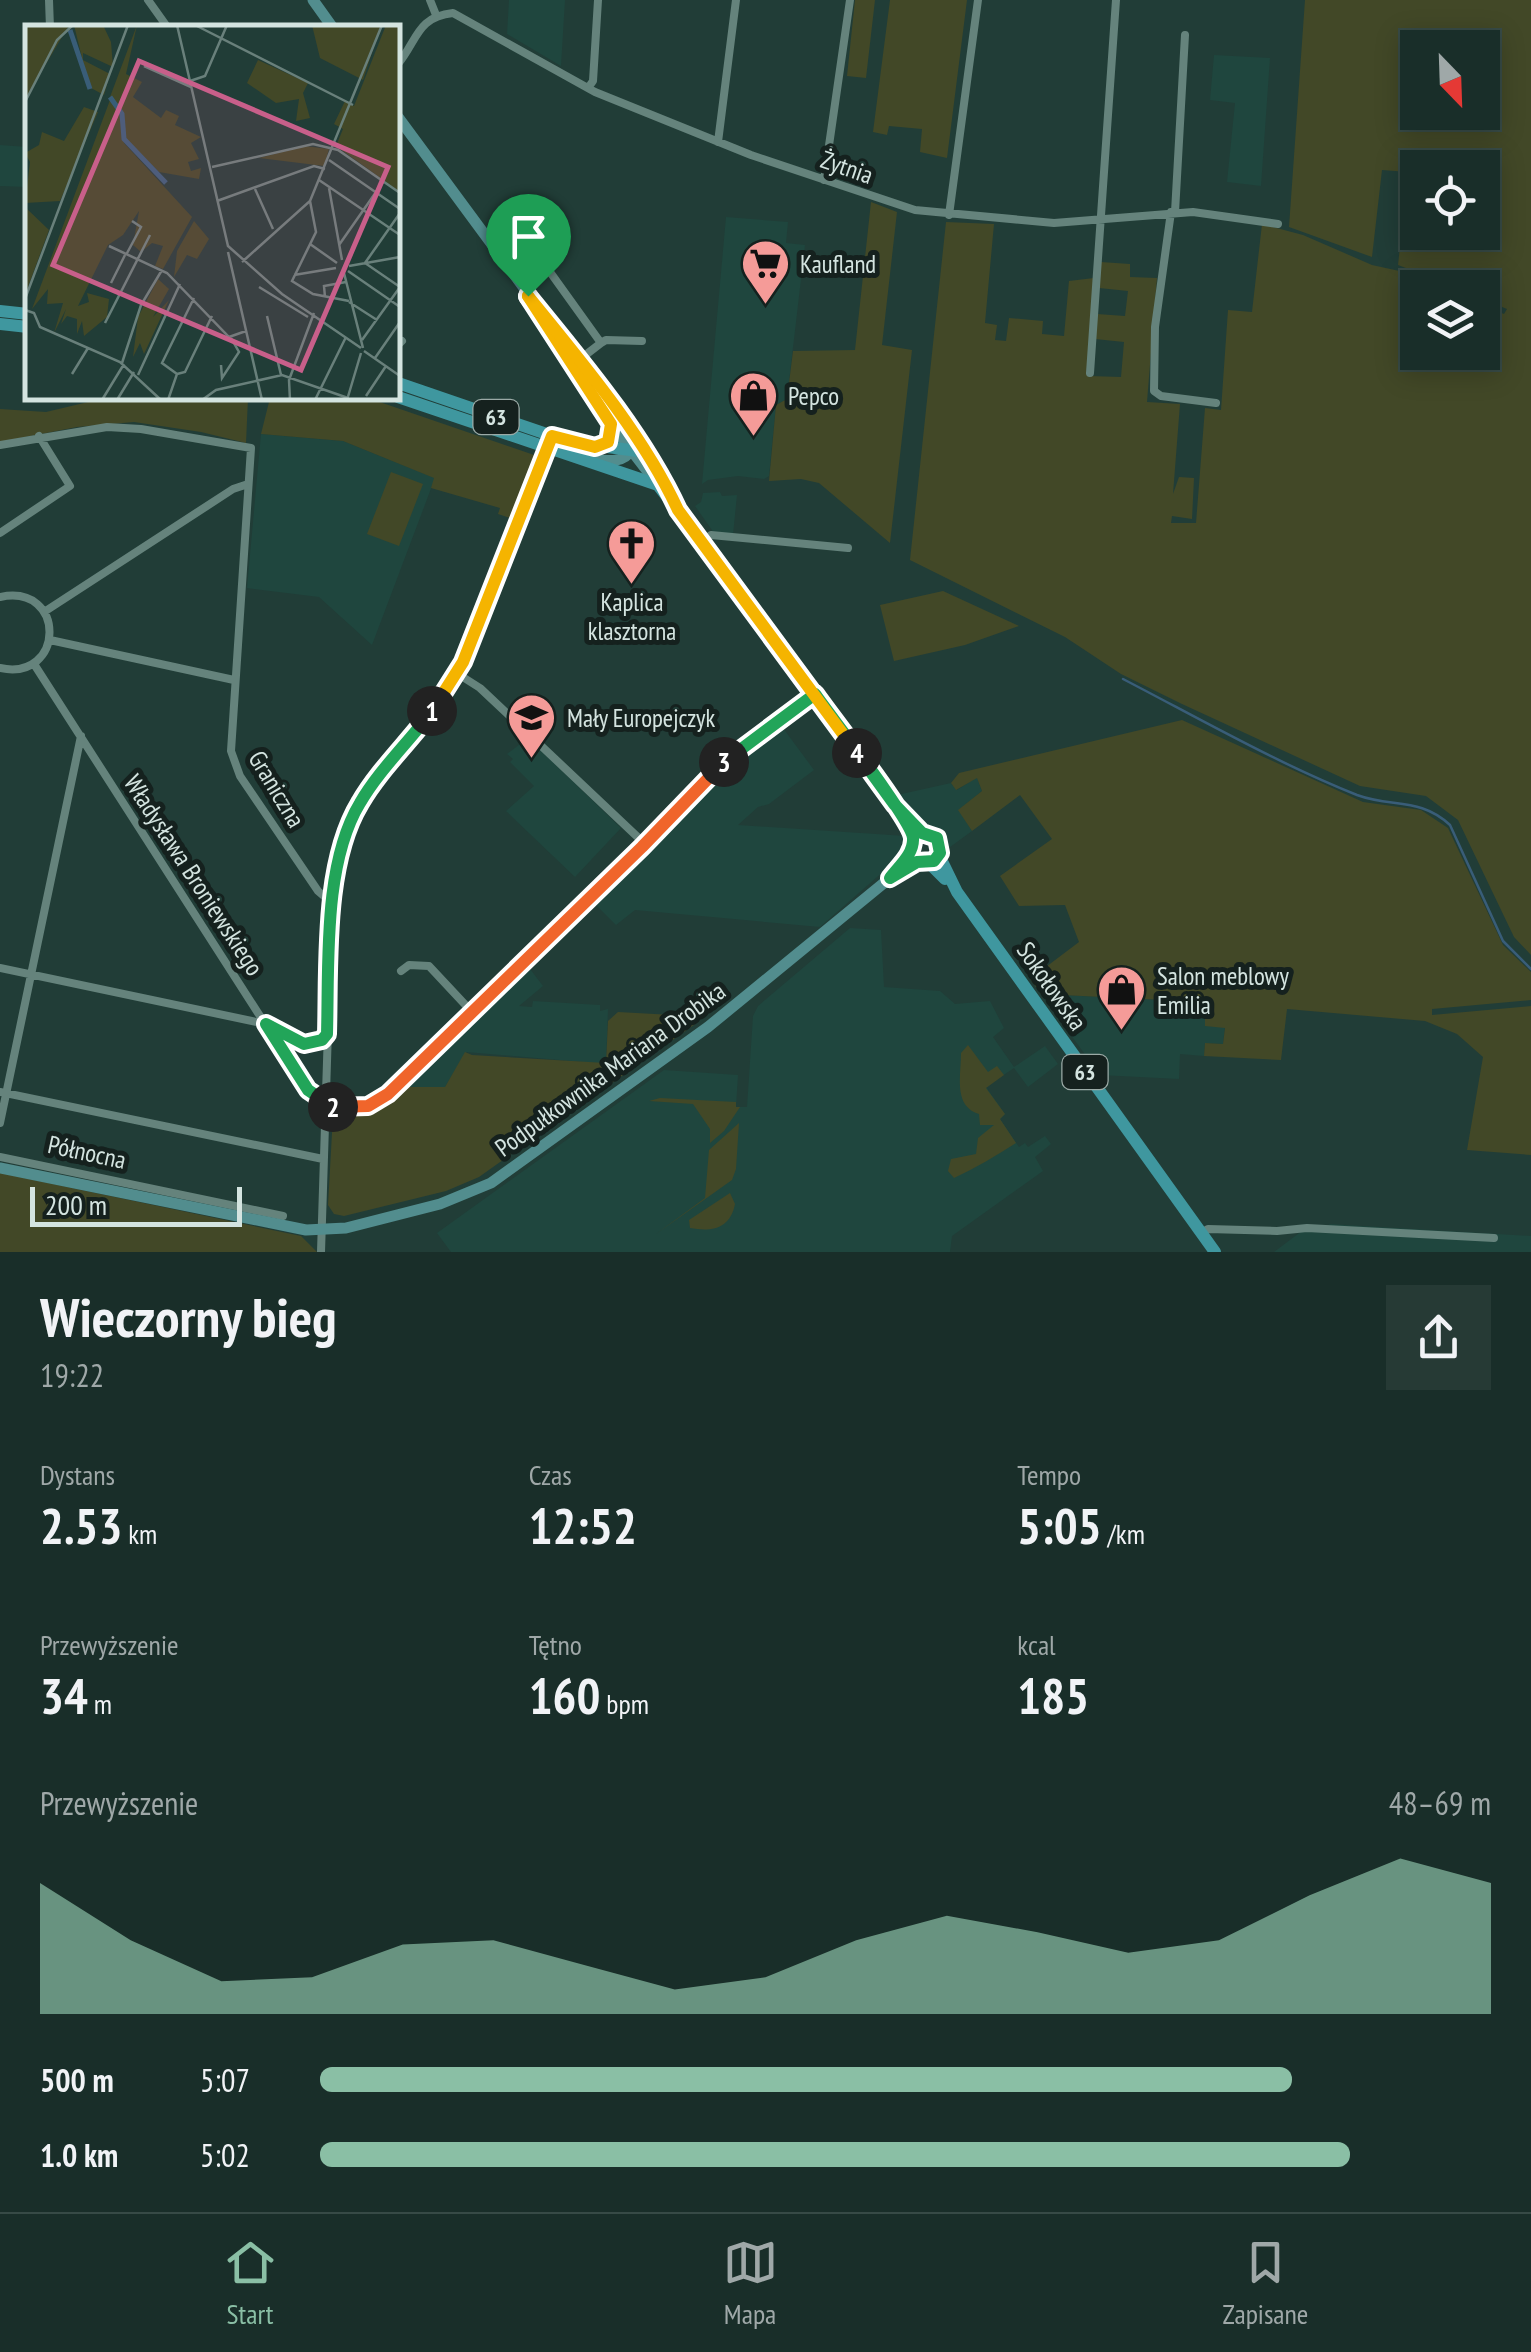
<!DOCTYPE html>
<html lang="pl">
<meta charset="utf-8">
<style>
body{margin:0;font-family:"PT Sans Narrow",sans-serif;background:#263a35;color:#f1f3f6;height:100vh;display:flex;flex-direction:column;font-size:38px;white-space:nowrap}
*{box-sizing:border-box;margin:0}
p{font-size:32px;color:#9fa8a8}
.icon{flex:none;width:55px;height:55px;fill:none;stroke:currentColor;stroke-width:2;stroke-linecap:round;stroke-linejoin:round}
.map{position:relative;height:1252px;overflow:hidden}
.sheet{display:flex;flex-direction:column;background:#192e29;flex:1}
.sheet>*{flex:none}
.needle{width:65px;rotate:157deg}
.tools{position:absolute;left:1400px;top:30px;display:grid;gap:20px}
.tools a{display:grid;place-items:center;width:100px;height:100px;border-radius:0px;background:#192e29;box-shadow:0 5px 25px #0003,0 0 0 2px #374a46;font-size:50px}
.scale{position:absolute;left:30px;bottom:25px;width:212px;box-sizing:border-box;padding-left:10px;border:5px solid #d4e4e0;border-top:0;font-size:28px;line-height:35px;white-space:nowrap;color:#d4e4e0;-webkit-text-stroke:8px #15211e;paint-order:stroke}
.pin{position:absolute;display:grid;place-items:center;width:85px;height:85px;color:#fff;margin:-102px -42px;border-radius:50% 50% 50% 0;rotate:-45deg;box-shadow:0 0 10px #0007}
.pin .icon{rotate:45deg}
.km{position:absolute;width:50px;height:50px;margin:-25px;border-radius:50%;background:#222;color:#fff;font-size:28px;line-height:50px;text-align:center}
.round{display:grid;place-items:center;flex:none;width:105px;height:105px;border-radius:0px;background:#263a35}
.headline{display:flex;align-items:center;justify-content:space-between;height:170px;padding:0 40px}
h1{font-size:55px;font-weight:700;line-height:75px}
.stats{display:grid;grid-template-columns:repeat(3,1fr);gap:15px;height:170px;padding:10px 40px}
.stats div{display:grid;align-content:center}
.stats b{font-size:50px;font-weight:700}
.stats small{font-size:28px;font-weight:400}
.stats p{font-size:28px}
.chart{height:280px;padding:20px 40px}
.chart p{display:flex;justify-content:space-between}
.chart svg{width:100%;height:180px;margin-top:10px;fill:#8abfa5;opacity:.7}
ul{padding:0 40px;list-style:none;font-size:32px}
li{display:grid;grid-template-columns:160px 120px 1fr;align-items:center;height:75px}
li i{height:25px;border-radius:12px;background:#8abfa5}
.tabs{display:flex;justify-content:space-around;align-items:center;height:140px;border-top:2px solid #374a46;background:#192e29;font-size:28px;color:#9fa8a8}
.tabs a{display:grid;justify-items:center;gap:5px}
.tabs .on{color:#8abfa5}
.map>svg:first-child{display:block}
.built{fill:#1f463e}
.green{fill:#424827;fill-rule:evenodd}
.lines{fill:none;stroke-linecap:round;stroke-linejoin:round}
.stream{stroke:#395d78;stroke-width:2.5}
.street{stroke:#65837c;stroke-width:8}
.secondary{stroke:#528d8e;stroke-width:11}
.primary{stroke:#3f979f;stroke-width:12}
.split-1-casing{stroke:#fff;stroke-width:20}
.split-2-casing{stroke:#fff;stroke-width:20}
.split-3-casing{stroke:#fff;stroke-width:20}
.split-4-casing{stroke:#fff;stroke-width:20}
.split-5-casing{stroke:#fff;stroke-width:20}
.split-1{stroke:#f5b400;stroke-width:12}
.split-2{stroke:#22a559;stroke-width:12}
.split-3{stroke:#f0652b;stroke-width:12}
.split-4{stroke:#22a559;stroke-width:12}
.split-5{stroke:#f5b400;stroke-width:12}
.labels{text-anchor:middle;stroke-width:10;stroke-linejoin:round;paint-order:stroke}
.shield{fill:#15211e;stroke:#9baaa6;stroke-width:2.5}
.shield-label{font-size:22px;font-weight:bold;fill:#d4e4e0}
.street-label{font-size:25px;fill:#d4e4e0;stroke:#15211e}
.poi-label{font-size:25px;fill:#d4e4e0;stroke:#15211e;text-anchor:start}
.inset-river{fill:none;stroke:#395d78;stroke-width:5}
.inset-road{fill:none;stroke:#69807b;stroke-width:2.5}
.view{fill:#c85f8a;fill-opacity:0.15;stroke:#c85f8a;stroke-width:5}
.inset-edge{fill:none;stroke:#d4e4e0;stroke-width:5}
</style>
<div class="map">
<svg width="1531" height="1252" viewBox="0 0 1531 1252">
<rect width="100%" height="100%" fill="#213d37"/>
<!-- built -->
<path class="built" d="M509 0H565L561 66 507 34Z
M1214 55 1270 58 1261 186 1227 182 1235 103 1210 100Z
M0 145 27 147V187L0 186Z
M726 217 788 222 786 243 805 245 787 399 776 405 769 476 764 479 738 476 708 480 702 484Z
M261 434 343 441 435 478 372 645 319 597 247 588Z
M720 492 722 496 737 495 733 535 714 533 695 506 701 502 703 493Z
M780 724 814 770 769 804 758 807 738 825 906 836 901 856 820 927 635 910 616 925 592 901 731 760Z
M528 738 621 828 575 877 506 811 534 786 510 762 513 759 507 754Z
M977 777 982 791 959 810 972 831 946 850 934 830 921 826 897 795 951 783 957 790Z
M850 928 881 930 884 987 940 991 955 1004 990 1001 1004 1028 993 1037 1014 1067 1045 1046 1058 1064 1028 1087 1014 1068 986 1087 1005 1114 1000 1119 1019 1147 1025 1143 1028 1147 1045 1136 1051 1144 1035 1157 1043 1171 952 1236 950 1252H451L437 1233 664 1070 738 1075 736 1107H747L753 1016 758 1006Z
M527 965 543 986 519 1006 532 1007 533 1001 600 1005V1011L608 1009 606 1064 466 1052 445 1087H400Z
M1041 994 1206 1002 1225 1027 1223 1044 1205 1043 1204 1056 1180 1054 1179 1079 1100 1075Z
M1329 1224 1531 1236V1252H1274L1302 1231 1334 1233Z"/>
<!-- green -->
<path class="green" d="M855 0H875L866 78 847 76Z
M890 0H967L947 158 920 152 922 129 889 126 887 135 873 132Z
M1305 0H1531V955L1514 937 1458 820 1426 796 1360 786 1182 704 1121 674 1065 637 910 560 946 222 994 224 985 323 997 325 995 340 1006 341 1009 318 1043 321 1042 334 1064 336 1069 281 1094 278 1088 376 1121 377 1124 342 1095 339 1097 314 1125 316 1128 291 1099 288 1101 262 1130 264V277L1157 278 1147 402 1180 404 1173 494 1179 477 1194 478 1192 519 1172 516 1171 523H1196L1205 408 1221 410 1228 310 1252 312 1262 224 1303 235 1372 265 1404 272 1443 287 1418 288V352H1482L1483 305 1504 314 1507 309 1483 299 1482 288 1455 287 1398 265 1408 172 1382 170 1372 257 1289 227ZM1418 48H1482V112H1418ZM1418 168H1482V232H1418Z
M871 202 897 212 882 345 912 350 890 543 819 483 801 479 769 481 776 405 787 399 793 351 855 350Z
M105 398H248L246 443 201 432 134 422 77 427 0 442V409L46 412Z
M270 398H368L537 456 513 519 498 514 500 508 431 488 434 478 343 441 261 434Z
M391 472 423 484 399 546 367 534Z
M943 591 1019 626 965 645 894 661 880 605Z
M1182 720 1363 802 1421 810 1448 828 1503 945 1531 972V1000L1432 1009V1015L1531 1006V1155L1467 1150 1483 1057 1457 1034 1425 1021 1287 1009 1281 1060 1204 1056 1205 1043 1223 1044 1225 1028 1205 1026V1002L1041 994 1030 979 1079 942 1065 905 1019 906 1000 876 1052 839 1020 795 972 831 958 810 982 791 977 778 956 790 951 783 959 773Z
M618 1012 691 1016 698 1022 479 1177 446 1191 344 1216 334 1214 328 1205 333 1115 375 1109 400 1087H445L465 1052 472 1055 606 1063 608 1021Z
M968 1045 988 1072 997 1066 1004 1075 986 1088 1005 1114 1000 1119 1016 1143C996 1156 975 1168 954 1178L948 1171 951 1159 976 1154 978 1138 994 1125H980L979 1114C953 1106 961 1076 961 1053Z
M660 1098 736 1102V1107H740L724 1131 710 1143V1129L693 1104 649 1101Z
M739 1123 736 1169 732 1180 656 1234 705 1198 709 1150Z
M0 1173 301 1236 317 1252H0Z
M730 1193 735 1204C730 1229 712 1232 690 1228L689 1220Z"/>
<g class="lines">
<!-- stream -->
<path class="stream" d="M1123 679C1200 719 1277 763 1357 795 1392 808 1420 797 1450 825L1503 941 1531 969"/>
<!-- street -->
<path class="street" d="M49 0 50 28
M148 0 168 28
M430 0 436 15
M398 64C418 39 417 17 453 13L595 92 751 155 915 210 1054 223 1193 212 1278 224
M588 88 593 81 598 0
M718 142 736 0
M824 180 850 0
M1171 212 1155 327 1154 391 1161 396 1216 403
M1175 212 1185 35
M949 215 978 0
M522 233 601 343 579 360
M601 343 606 340 642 341
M398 345 402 341
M1090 373 1116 0
M0 445 107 427 141 429 251 448 231 751 240 776 318 891 332 903
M0 533 70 486 39 436
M703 541 711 535 848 548
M0 597C67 583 65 682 0 668
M44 612 233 489 248 484
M50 640 234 680
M34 664 303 1083C323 1112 361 1116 388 1094L645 844 732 753 815 694
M458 674 480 688 645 844
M0 968 266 1024C285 1035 307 1054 326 1035
M401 971 409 965 429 966 472 1012
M0 1092 323 1159
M0 1123 81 736
M0 1157 283 1216
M1201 1233 1208 1229 1277 1231 1307 1228 1494 1238
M321 1252 332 903 344 842 362 799 425 722 458 674 548 445"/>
<!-- secondary -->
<path class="secondary" d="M313 0 333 28
M398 117 645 452
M556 342 611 424 658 485
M593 459C607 461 624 464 632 449
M0 1168 306 1230 346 1228 440 1204 491 1183 708 1027 890 878 917 861"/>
<!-- primary -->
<path class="primary" d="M0 311 28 314
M0 324 28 327
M398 383 570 442 645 452 669 489
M398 397 658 485 766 626 884 790 913 838
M913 838 927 833C938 836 942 845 939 855L957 892 1215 1252
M913 838 912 856 920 863H929
M929 863 945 879"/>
</g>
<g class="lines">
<defs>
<path id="split-1" d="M432 711 463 662 552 436 595 447 608 442 611 424 528 296"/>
<path id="split-2" d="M333 1107 308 1090 266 1024 304 1044 322 1040 327 1034C329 964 323 864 360 803 379 770 409 742 432 711"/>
<path id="split-3" d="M333 1107 368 1106 388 1094 642 847 724 762"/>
<path id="split-4" d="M724 762 815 694C831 717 911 819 913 838 914 854 899 866 890 878L917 862 934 861 940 853 937 838 922 833 894 804 857 753"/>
<path id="split-5" d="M528 296C580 360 643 434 678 510L857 753"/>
</defs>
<!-- split-1 casing -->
<use href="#split-1" class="split-1-casing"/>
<!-- split-2 casing -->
<use href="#split-2" class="split-2-casing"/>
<!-- split-3 casing -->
<use href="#split-3" class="split-3-casing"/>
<!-- split-4 casing -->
<use href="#split-4" class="split-4-casing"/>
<!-- split-5 casing -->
<use href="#split-5" class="split-5-casing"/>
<!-- split-1 -->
<use href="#split-1" class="split-1"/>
<!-- split-2 -->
<use href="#split-2" class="split-2"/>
<!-- split-3 -->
<use href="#split-3" class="split-3"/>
<!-- split-4 -->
<use href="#split-4" class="split-4"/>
<!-- split-5 -->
<use href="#split-5" class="split-5"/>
</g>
<!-- icons -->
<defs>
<symbol id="supermarket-pin" viewBox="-11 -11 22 30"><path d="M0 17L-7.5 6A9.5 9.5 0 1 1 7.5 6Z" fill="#f59b98" stroke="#15211e"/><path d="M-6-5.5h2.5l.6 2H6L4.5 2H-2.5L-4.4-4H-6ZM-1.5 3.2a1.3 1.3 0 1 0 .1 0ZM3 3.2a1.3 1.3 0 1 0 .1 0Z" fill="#111"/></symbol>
<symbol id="shop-pin" viewBox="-11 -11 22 30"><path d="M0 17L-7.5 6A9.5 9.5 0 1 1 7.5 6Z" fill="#f59b98" stroke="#15211e"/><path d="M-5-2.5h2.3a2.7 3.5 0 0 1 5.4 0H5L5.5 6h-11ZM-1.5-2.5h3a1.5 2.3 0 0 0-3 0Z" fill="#111"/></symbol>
<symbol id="church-pin" viewBox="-11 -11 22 30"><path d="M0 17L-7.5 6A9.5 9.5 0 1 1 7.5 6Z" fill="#f59b98" stroke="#15211e"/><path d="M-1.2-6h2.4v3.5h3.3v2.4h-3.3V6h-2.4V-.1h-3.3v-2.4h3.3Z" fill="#111"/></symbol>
<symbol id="school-pin" viewBox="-11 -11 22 30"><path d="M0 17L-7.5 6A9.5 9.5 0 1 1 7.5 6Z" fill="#f59b98" stroke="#15211e"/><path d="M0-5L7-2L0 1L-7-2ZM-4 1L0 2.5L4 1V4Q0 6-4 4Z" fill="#111"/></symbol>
</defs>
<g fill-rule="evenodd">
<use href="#supermarket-pin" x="738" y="236" width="55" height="75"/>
<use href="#shop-pin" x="726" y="368" width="55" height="75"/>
<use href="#church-pin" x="604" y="516" width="55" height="75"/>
<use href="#school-pin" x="504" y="690" width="55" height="75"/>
<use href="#shop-pin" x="1094" y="962" width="55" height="75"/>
</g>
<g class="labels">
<!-- shield labels -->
<g class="shield">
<rect x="473.5" y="400" width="45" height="34" rx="8"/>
<rect x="1062.5" y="1055" width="45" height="34" rx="8"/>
</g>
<g class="shield-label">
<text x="496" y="425">63</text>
<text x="1085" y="1080">63</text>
</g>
<!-- street labels -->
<g class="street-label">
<text transform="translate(847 167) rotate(19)" y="9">Żytnia</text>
<text transform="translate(277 789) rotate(59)" y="9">Graniczna</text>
<text transform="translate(194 875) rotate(57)" y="9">Władysława Broniewskiego</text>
<text transform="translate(1052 986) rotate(55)" y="9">Sokołowska</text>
<text transform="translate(610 1069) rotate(-36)" y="9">Podpułkownika Mariana Drobika</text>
<text transform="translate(87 1152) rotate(12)" y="9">Północna</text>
</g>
<!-- poi labels -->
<g class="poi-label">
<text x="800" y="273">Kaufland</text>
<text x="788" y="405">Pepco</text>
<text x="632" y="611" text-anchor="middle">Kaplica<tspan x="632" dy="29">klasztorna</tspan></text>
<text x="567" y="727">Mały Europejczyk</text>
<text x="1157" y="985">Salon meblowy<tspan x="1157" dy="29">Emilia</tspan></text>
</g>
</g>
<!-- overview -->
<g transform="translate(25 25)">
<rect width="375" height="375" fill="#213d37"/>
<path d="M0 0 43 2 0 74ZM49 0H78L86 17 88 42 58 28V35L85 49 79 70 64 62ZM112 0 101 49 117 57 108 72 136 93 141 85 154 91 150 100 176 112 166 118 174 134 163 137 166 146 176 143 174 154 134 147 98 111 97 88 85 72ZM287 0H356L338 55 295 33ZM361 0H375V167L311 121 318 104 309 99 320 76 329 81ZM233 35 283 58 278 68 285 93 271 96 274 74 251 78 222 58ZM85 75 95 87 99 118 167 192 138 244 130 241 138 221 127 218 116 227 108 220 114 186 98 210 83 220 53 281 64 277 62 268 84 274 82 292 59 311 57 296 52 309V294L42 291 36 299 41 284 29 308 38 278 22 279 23 264 7 284ZM59 82 73 87 35 176 0 178 5 137 0 128 14 120 17 107 39 116ZM280 121 304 124 299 141 234 133ZM0 182 24 205 0 270ZM169 196 184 214 172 234 162 230 149 252 152 226ZM133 254 144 264 128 292 144 275 119 329 115 318 108 332 113 292Z" fill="#424827"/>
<path class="inset-river" d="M45 5 65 64M85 72 97 89 99 114 141 158"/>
<path class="inset-road" d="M152 0 203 221 257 269 336 323M170 0 328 80M119 41 166 62M165 56 180 51 202 0M0 77 32 15 48 0M304 135 375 184M187 142 288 119 313 125 375 168M294 155 375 210M304 163 317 235M230 164 248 204M192 176 289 141 300 144M285 176 291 207 267 256 288 269 324 276M285 219 312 238M314 220 358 157M84 221 142 248 204 312 221 306M203 227 237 375M101 230 116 202 107 196M217 237 285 176 357 0M324 241 375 232M323 246 375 282M319 248 338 323M269 250 311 243M86 258 100 230M234 262 283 292M375 262 340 238 375 188M300 272 299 261 321 257M0 274 103 0M324 277 352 295M0 285 9 288 15 302 95 337 136 375M242 291 256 350M80 298 125 210M337 315 375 262M339 326 375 351M350 333 375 297M97 338 116 280 137 245M196 340 197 353 214 327 206 313M47 349 63 323M152 349 160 347 187 291M113 350 155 259M341 371 361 341M77 375 99 339M92 375 109 347M143 375 152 349 137 338 169 273M177 375 191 365 257 350 323 373M265 375 264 355 289 288M290 375 321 312M322 375 336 328"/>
<path class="view" d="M114 36 363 142 276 345 28 240Z"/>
<rect width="375" height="375" class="inset-edge"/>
</g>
</svg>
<div class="tools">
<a><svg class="needle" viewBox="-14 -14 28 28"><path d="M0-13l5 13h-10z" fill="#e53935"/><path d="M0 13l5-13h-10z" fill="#9fa8a8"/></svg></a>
<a><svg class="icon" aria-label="locate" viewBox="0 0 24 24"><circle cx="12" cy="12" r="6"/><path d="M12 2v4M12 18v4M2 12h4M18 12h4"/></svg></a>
<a><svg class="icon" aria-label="layers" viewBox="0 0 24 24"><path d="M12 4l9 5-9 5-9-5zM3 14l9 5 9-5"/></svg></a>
</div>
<div class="scale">200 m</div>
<div class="pin" style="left:528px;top:296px;background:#1e9e55"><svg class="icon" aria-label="arrive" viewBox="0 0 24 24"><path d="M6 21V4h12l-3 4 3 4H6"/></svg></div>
<b class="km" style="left:432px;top:711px">1</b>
<b class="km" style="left:333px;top:1107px">2</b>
<b class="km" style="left:724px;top:762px">3</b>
<b class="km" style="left:857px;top:753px">4</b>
</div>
<section class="sheet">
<div class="headline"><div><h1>Wieczorny bieg</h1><p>19:22</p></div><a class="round"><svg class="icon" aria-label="share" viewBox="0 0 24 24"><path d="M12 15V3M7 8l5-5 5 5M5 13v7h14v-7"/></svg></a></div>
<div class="stats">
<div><p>Dystans</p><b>2.53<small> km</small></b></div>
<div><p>Czas</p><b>12:52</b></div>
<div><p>Tempo</p><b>5:05<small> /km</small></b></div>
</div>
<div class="stats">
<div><p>Przewyższenie</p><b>34<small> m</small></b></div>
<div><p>Tętno</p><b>160<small> bpm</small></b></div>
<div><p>kcal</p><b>185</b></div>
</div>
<div class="chart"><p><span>Przewyższenie</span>48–69 m</p>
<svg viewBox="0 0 160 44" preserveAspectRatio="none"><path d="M0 44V12L10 26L20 36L30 35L40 27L50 26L60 32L70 38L80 35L90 26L100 20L110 24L120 29L130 26L140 15L150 6L160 12V44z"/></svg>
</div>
<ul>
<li><b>500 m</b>5:07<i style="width:83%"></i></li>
<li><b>1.0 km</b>5:02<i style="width:88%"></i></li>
</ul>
</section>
<nav class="tabs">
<a class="on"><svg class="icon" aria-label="home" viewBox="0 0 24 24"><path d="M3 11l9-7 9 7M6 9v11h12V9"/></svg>Start</a>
<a><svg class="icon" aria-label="map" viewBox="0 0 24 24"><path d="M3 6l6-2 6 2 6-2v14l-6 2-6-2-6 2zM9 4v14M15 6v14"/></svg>Mapa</a>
<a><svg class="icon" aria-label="saved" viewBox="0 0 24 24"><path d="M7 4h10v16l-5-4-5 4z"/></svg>Zapisane</a>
</nav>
